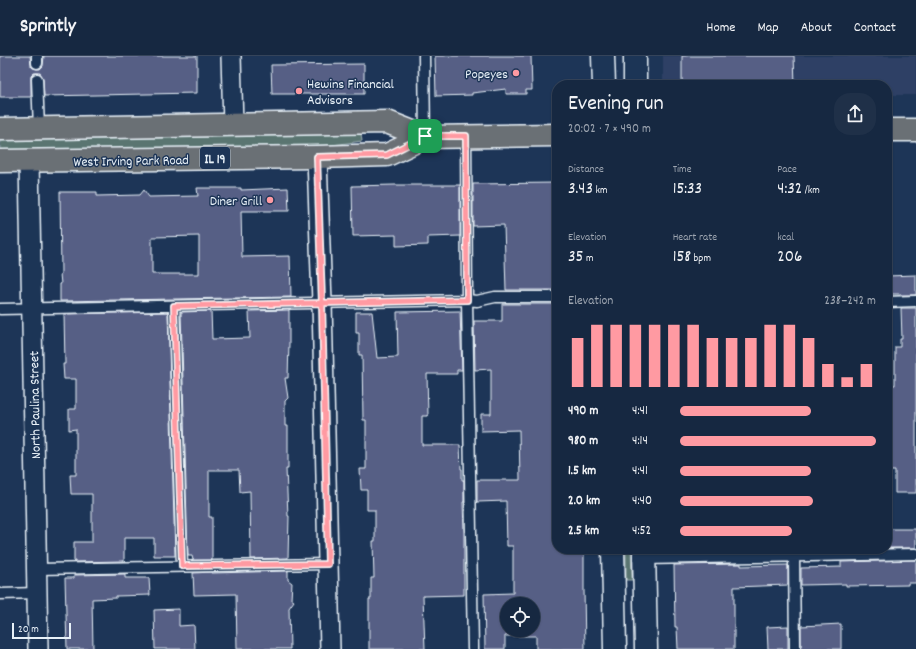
<!DOCTYPE html>
<meta charset="utf-8">
<style>
body{margin:0;font-family:Dekko,sans-serif;background:#1f3048;color:#f1f3f6;height:100vh;display:flex;flex-direction:column;font-size:15px;white-space:nowrap}
*{box-sizing:border-box;margin:0}
p{font-size:13px;color:#9ea6b1}
.icon{flex:none;width:22px;height:22px;fill:none;stroke:currentColor;stroke-width:2;stroke-linecap:round;stroke-linejoin:round}
.map{position:relative;flex:1;overflow:hidden}
.sheet{position:absolute;left:552px;top:24px;width:340px;height:474px;display:flex;flex-direction:column;background:#162841;border-radius:16px;box-shadow:0 1px 3px #0004,0 0 0 1px #35445a}
.sheet>*{flex:none}
.buttons{position:absolute;left:500px;top:541px;display:grid;gap:8px}
.buttons a{display:grid;place-items:center;width:40px;height:40px;border-radius:50%;background:#162841;box-shadow:0 1px 3px #0004,0 0 0 1px #35445a;font-size:20px}
.scale{position:absolute;left:12px;bottom:10px;width:59px;box-sizing:border-box;padding-left:4px;border:2px solid #e8f1f8;border-top:0;font-size:11px;line-height:14px;white-space:nowrap;color:#e8f1f8;-webkit-text-stroke:3px #1d3557;paint-order:stroke}
.pin{position:absolute;display:grid;place-items:center;width:34px;height:34px;color:#fff;margin:-17px;border-radius:8px;box-shadow:0 2px 6px #0006}
.round{display:grid;place-items:center;flex:none;width:42px;height:42px;border-radius:16px;background:#1f3048}
.headline{display:flex;align-items:center;justify-content:space-between;height:68px;padding:0 16px}
h1{font-size:22px;font-weight:600;line-height:30px}
.metrics{display:grid;grid-template-columns:repeat(3,1fr);gap:6px;height:68px;padding:4px 16px}
.metrics div{display:grid;align-content:center}
.metrics b{font-size:17px;font-weight:600}
.metrics small{font-size:11px;font-weight:400}
.metrics p{font-size:11px}
.chart{height:112px;padding:8px 16px}
.chart p{display:flex;justify-content:space-between}
.chart svg{width:100%;height:72px;margin-top:4px;stroke:#ff9aa2;stroke-width:6}
ul{padding:0 16px;list-style:none;font-size:13px}
li{display:grid;grid-template-columns:64px 48px 1fr;align-items:center;height:30px}
li i{height:10px;border-radius:5px;background:#ff9aa2}
header{display:flex;align-items:center;gap:24px;box-sizing:border-box;height:56px;padding:0 20px;background:#162841;border-bottom:1px solid #35445a}
header strong{font-size:19px}
nav{display:flex;gap:22px;margin-inline-start:auto;font-size:14px}
.map>svg:first-child{display:block}
.built{fill:#2e4165}
.green{fill:#5a7471;stroke:#a1b2b4}
.building{fill:#565e85;stroke:#e8f1f8;fill-rule:evenodd}
.lines{fill:none;stroke-linecap:round;stroke-linejoin:round}
.lane-casing{stroke:#e8f1f8;stroke-width:13}
.street-casing{stroke:#e8f1f8;stroke-width:22}
.secondary-casing{stroke:#e8f1f8;stroke-width:25}
.primary-casing{stroke:#e8f1f8;stroke-width:25}
.lane{stroke:#1d3557;stroke-width:10}
.street{stroke:#1d3557;stroke-width:19}
.secondary{stroke:#1d3557;stroke-width:22}
.primary{stroke:#6b6f75;stroke-width:22}
.route-casing{stroke:#fff;stroke-width:8}
.route{stroke:#ff9aa2;stroke-width:5}
.poi-dot{fill:#ff9aa2;stroke:#1d3557;stroke-width:1.5}
.labels{text-anchor:middle;stroke-width:3;stroke-linejoin:round;paint-order:stroke}
.shield{fill:#1d3557;stroke:#abb9c8;stroke-width:1}
.shield-label{font-size:13px;font-weight:bold;fill:#e8f1f8}
.poi-label{font-size:14px;fill:#e8f1f8;stroke:#1d3557;text-anchor:end}
.street-label{font-size:14px;fill:#e8f1f8;stroke:#1d3557}
</style>
<header>
<strong>Sprintly</strong>
<nav><a>Home</a><a>Map</a><a>About</a><a>Contact</a></nav>
</header>
<div class="map">
<svg width="916" height="593" viewBox="0 0 916 593">
<rect width="100%" height="100%" fill="#1d3557"/>
<filter id="ink" filterUnits="userSpaceOnUse"><feTurbulence type="fractalNoise" baseFrequency=".025" numOctaves="2"/><feDisplacementMap in="SourceGraphic" scale="8" xChannelSelector="R" yChannelSelector="G"/><feConvolveMatrix kernelMatrix="1 2 1 2 8 2 1 2 1" color-interpolation-filters="sRGB"/></filter>
<g filter="url(#ink)">
<!-- built -->
<path class="built" d="M663 0H916V39H887V29H663Z"/>
<!-- green -->
<path class="green" d="M361 78 362 85 332 89 0 95V85Z
M626 493H631L632 524H626Z"/>
<!-- building -->
<path class="building" d="M0 0H30L31 10 33 12 37 13H40L43 10 44 0H197V37L44 40 43 22 40 17H34L31 20V41H0Z
M435 0H531L532 34H526V38H506V33L472 37V39L436 40Z
M682 0H794L795 29H682Z
M364 8V38H272L271 9Z
M557 127V234H506L504 169 473 170V128Z
M395 129H460V180L428 181V189L396 190V179L353 180 352 130Z
M197 132H241V134L288 132 289 155H241L242 201 290 200 291 241 60 245V228H61L60 218H61L60 136H97V140L140 139 144 134 149 141 198 140ZM199 180V218H152V181Z
M916 219V239H901V238H887V220Z
M502 248H557V493H584V534L585 593H536V580H505V593H485L484 538 513 537V490H507L506 445 477 446V424H520L519 374 481 375V358H491V313L475 314 474 265H502ZM507 548H533V574H507Z
M901 252H916V437H895V415H887V329H895V291H900V283H902Z
M289 254V287L288 322H285L288 342 285 345V370H288V413H286L288 460H289L288 502 251 503 250 435 240 436 239 414H209V461H212V504H193L192 500H188L181 256 211 255 212 283 250 282 249 255Z
M460 255 462 314H457V318H427L428 360H422V389H460L461 413H462V424H464V446H463L464 476V539L423 540 425 593H369V543H371V522H374L373 485H375V454H367V434H361L360 413H366V364H363L362 299H359V277H356V256H372L377 302 398 301 397 256Z
M168 256 175 500H154V482H124V505L74 506V486H92V438H71L70 419H76V373L69 374V353H76V323H64L63 308H65L64 258Z
M887 473H916V492H887Z
M674 493H741V495L674 496Z
M916 504V527H908V529L846 530V528L801 529V512L841 511V506Z
M741 508V510L788 509V529L734 531V593H678L677 571H675L674 509Z
M288 515V524L292 527 291 543 294 545 289 552 290 593H237L236 538 194 539 193 517 212 516V517Z
M125 518V522H149L150 539 116 540V542L92 543 93 593H67L65 522H74V519Z
M179 553V570L194 569 195 593H155L154 554Z
M841 568V593H801V570Z
M788 570V593H768L767 571Z"/>
<g class="lines">
<defs>
<path id="lane" d="M37 0V7
M424 0 425 81
M37 23 39 72
M466 80 467 244 473 593
M887 246 916 245
M174 250 182 510
M0 253 467 244 477 245 495 241H557
M794 500 795 593
M644 503 916 498
M37 513 328 508
M0 538 37 537"/>
<path id="street" d="M231 0 233 68
M317 101 322 247 330 593
M29 105 38 593"/>
<path id="secondary" d="M603 0 604 29
M635 0V29
M613 493 615 593
M644 493 646 593"/>
<path id="primary" d="M0 73 387 66 425 81 557 79
M887 74H916
M0 105 317 101 387 99 425 81"/>
</defs>
<!-- lane casing -->
<use href="#lane" class="lane-casing"/>
<!-- street casing -->
<use href="#street" class="street-casing"/>
<!-- secondary casing -->
<use href="#secondary" class="secondary-casing"/>
<!-- primary casing -->
<use href="#primary" class="primary-casing"/>
<!-- lane -->
<use href="#lane" class="lane"/>
<!-- street -->
<use href="#street" class="street"/>
<!-- secondary -->
<use href="#secondary" class="secondary"/>
<!-- primary -->
<use href="#primary" class="primary"/>
</g>
</g>
<g class="lines" filter="url(#ink)">
<defs>
<path id="route" d="M425 80 387 99 317 101 322 247 328 508 182 510 174 250C272 248 370 246 467 244L466 80H425"/>
</defs>
<!-- route casing -->
<use href="#route" class="route-casing"/>
<!-- route -->
<use href="#route" class="route"/>
</g>
<!-- markers -->
<g class="poi-dot">
<circle cx="516" cy="17" r="4"/>
<circle cx="299" cy="35" r="4"/>
<circle cx="270" cy="144" r="4"/>
</g>
<g class="labels">
<!-- shield labels -->
<rect class="shield" x="200" y="91" width="30" height="22" rx="3"/>
<g class="shield-label">
<text x="215" y="107">IL 19</text>
</g>
<!-- poi labels -->
<g class="poi-label">
<text x="508" y="22">Popeyes</text>
<text x="307" y="32" text-anchor="start">Hewins Financial<tspan x="307" dy="16">Advisors</tspan></text>
<text x="262" y="149">Diner Grill</text>
</g>
<!-- street labels -->
<g class="street-label">
<text transform="translate(131 104) rotate(-1)" y="5">West Irving Park Road</text>
<text transform="translate(34 349) rotate(-91)" y="5">North Paulina Street</text>
</g>
</g>
</svg>
<div class="buttons">
<a><svg class="icon" aria-label="locate" viewBox="0 0 24 24"><circle cx="12" cy="12" r="6"/><path d="M12 2v4M12 18v4M2 12h4M18 12h4"/></svg></a>
</div>
<div class="scale">20 m</div>
<div class="pin" style="left:425px;top:80px;background:#1e9e55"><svg class="icon" aria-label="arrive" viewBox="0 0 24 24"><path d="M6 21V4h12l-3 4 3 4H6"/></svg></div>
<section class="sheet">
<div class="headline"><div><h1>Evening run</h1><p>20:02 · 7 × 490 m</p></div><a class="round"><svg class="icon" aria-label="share" viewBox="0 0 24 24"><path d="M12 15V3M7 8l5-5 5 5M5 13v7h14v-7"/></svg></a></div>
<div class="metrics">
<div><p>Distance</p><b>3.43<small> km</small></b></div>
<div><p>Time</p><b>15:33</b></div>
<div><p>Pace</p><b>4:32<small> /km</small></b></div>
</div>
<div class="metrics">
<div><p>Elevation</p><b>35<small> m</small></b></div>
<div><p>Heart rate</p><b>158<small> bpm</small></b></div>
<div><p>kcal</p><b>206</b></div>
</div>
<div class="chart"><p><span>Elevation</span>238–242 m</p>
<svg viewBox="0 0 160 44" preserveAspectRatio="none"><path d="M5 44V14M15 44V6M25 44V6M35 44V6M45 44V6M55 44V6M65 44V6M75 44V14M85 44V14M95 44V14M105 44V6M115 44V6M125 44V14M135 44V30M145 44V38M155 44V30"/></svg>
</div>
<ul>
<li><b>490 m</b>4:41<i style="width:67%"></i></li>
<li><b>980 m</b>4:14<i style="width:100%"></i></li>
<li><b>1.5 km</b>4:41<i style="width:67%"></i></li>
<li><b>2.0 km</b>4:40<i style="width:68%"></i></li>
<li><b>2.5 km</b>4:52<i style="width:57%"></i></li>
</ul>
</section>
</div>
